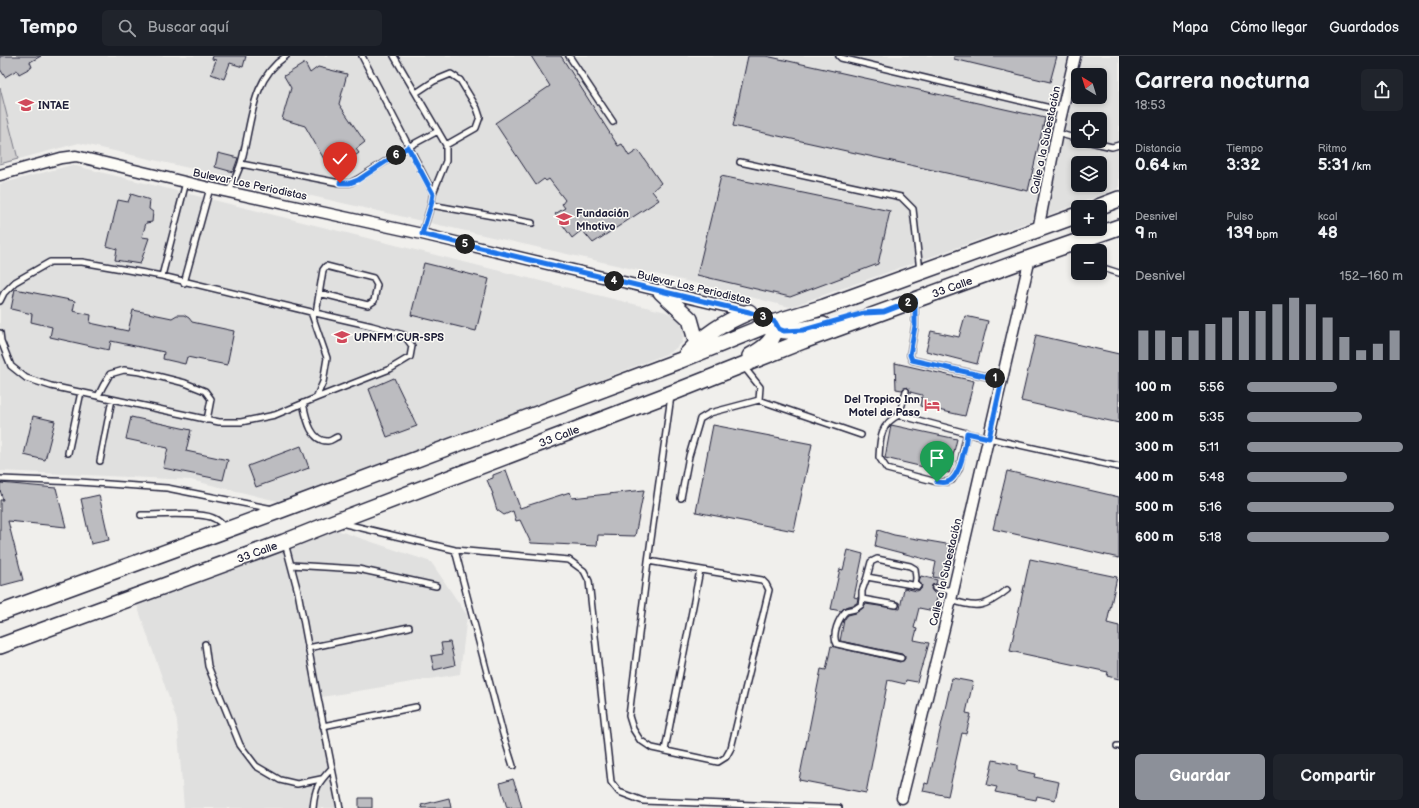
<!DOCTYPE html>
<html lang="es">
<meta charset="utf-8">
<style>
body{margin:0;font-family:"Balsamiq Sans",sans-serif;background:#20242c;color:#f1f3f6;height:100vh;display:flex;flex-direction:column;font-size:15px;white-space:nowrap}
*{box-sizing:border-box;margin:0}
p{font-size:13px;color:#9ea1a6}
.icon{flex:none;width:22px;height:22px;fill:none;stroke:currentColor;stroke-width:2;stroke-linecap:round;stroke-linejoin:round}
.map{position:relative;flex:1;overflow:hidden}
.sheet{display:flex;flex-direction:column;background:#171b24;width:300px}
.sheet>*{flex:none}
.needle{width:26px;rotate:322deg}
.fabs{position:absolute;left:1071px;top:12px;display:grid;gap:8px}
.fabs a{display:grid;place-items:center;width:36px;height:36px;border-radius:6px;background:#171b24;box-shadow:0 2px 6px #0003;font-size:20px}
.pin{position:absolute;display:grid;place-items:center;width:34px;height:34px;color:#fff;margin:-41px -17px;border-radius:50% 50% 50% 0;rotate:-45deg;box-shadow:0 0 4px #0007}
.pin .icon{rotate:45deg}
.km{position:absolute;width:20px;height:20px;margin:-10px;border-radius:50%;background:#222;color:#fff;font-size:11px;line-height:20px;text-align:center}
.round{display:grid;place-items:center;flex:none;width:42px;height:42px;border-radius:6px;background:#20242c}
.head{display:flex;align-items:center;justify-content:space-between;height:68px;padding:0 16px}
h1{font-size:22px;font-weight:700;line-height:30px}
.figures{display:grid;grid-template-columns:repeat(3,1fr);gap:6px;height:68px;padding:4px 16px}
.figures div{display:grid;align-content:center}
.figures b{font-size:17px;font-weight:700}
.figures small{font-size:11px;font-weight:400}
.figures p{font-size:11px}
.chart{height:112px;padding:8px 16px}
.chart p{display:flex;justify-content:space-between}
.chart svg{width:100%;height:72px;margin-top:4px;stroke:#8c9099;stroke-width:6}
.cta{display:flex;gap:8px;margin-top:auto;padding:8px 16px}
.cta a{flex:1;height:46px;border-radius:6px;background:#8c9099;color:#fff;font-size:16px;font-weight:700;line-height:46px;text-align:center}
.cta a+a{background:#20242c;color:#f1f3f6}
ul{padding:0 16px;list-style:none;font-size:13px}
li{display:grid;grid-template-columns:64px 48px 1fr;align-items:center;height:30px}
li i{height:10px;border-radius:5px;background:#8c9099}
header{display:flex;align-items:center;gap:24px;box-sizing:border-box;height:56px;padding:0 20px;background:#171b24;border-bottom:1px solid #363941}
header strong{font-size:19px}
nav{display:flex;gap:22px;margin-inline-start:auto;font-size:14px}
.search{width:280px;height:36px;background:#20242c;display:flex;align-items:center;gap:10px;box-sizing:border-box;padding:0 14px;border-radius:6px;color:#9ea1a6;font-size:15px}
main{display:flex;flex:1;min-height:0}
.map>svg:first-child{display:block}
.built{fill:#e0e0df;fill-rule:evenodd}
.green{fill:#d2d1d1;stroke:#7a7a86}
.building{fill:#bcbcc0;stroke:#22223b}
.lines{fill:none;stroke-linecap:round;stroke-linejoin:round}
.service-casing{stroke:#22223b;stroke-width:8}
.minor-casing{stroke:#22223b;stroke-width:13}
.primary-casing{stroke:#22223b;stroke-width:18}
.service{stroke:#fdfcf7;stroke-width:5}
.minor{stroke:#fdfcf7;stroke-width:10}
.primary{stroke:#fdfcf7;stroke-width:15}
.route-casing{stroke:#fff;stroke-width:8}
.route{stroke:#1a73e8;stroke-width:5}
.labels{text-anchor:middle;stroke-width:3;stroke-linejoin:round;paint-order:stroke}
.poi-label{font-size:11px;font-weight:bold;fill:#22223b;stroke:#fdfcf7;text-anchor:start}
.street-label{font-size:11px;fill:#22223b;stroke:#fdfcf7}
</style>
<header>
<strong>Tempo</strong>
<div class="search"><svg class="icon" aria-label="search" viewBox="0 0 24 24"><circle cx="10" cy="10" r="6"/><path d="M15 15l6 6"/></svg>Buscar aquí</div>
<nav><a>Mapa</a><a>Cómo llegar</a><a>Guardados</a></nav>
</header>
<main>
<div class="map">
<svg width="1119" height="752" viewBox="0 0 1119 752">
<rect width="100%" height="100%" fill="#f0efec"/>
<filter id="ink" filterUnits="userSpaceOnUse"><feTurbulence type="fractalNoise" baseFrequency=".025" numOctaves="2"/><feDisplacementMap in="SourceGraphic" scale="8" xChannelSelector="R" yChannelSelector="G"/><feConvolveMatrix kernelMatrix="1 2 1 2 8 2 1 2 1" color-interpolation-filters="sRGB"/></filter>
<g filter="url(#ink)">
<!-- built -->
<path class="built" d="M0 0H1119V132L1051 158 790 251 699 228 79 87 0 108ZM1078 19H1100V41H1078ZM1078 63H1100V85H1078ZM1078 107H1100V129H1078Z
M72 109 666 256 680 264 684 276 682 287 671 296 532 351 281 446 191 424 0 415V128Z
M322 469 431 506 467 559 460 618 322 641 343 752H184L177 665 137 549Z"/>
<!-- green -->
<path class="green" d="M0 32 18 103 0 108Z"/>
<!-- building -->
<path class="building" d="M0 0H41L30 6 32 11 19 18 17 14 5 21 0 13Z
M213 0H246L243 11 230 7 224 23 211 18 216 4 212 3Z
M531 0H561L618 90 622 88 629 100 638 94 661 127 652 135 659 144 593 187 582 174 572 182 555 158 565 152 562 148 565 144 549 123 546 125 544 123 536 129 495 67 550 30Z
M748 0H766L1045 62 1028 135 733 70Z
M954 0H1057L1050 26 954 3Z
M305 7 310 17 318 11 347 18 339 48 365 86 356 93 359 97 343 108 339 102 328 110 305 70 282 63 291 32 284 20Z
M218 97 238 102 233 116 215 111Z
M721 120 890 155 878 208 790 241 697 219Z
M131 138 150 144 149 153 153 156 152 166 146 167 142 181 149 182 140 208 115 204 117 193 107 190 118 144 128 146Z
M424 207 489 223 476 275 411 259Z
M15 233 75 245 73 255 91 259 90 267 128 275 133 254 172 262 177 259H184L189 262 192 266 234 275 227 309 187 301 185 308 163 303 164 296 111 285 109 294 50 281 52 271 31 266 32 258 11 253Z
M965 260 988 265 977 308 926 295 931 275 959 281Z
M1036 279 1119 298V367L1021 345Z
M895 307 974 325 965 360 920 350 922 339 910 336 909 333 907 331 902 334 896 333Z
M394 322 417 370 387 381 369 333Z
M33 360 55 365 45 404 24 399Z
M131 361 191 374 186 395 228 404 223 424 163 412 168 392 126 383Z
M713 369 812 388 794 475 696 456Z
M891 369 957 383 949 417 885 402Z
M301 390 309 412 256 431 248 410Z
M506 414 520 452 570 436 572 442 644 434 635 480 598 479 597 490 531 487 520 464 516 465 513 455 504 459 497 454 492 438H493L487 424 493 422V419Z
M1007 415 1119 441V502L993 473Z
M0 427 56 432 66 471 8 465 23 524 0 530V444H3L0 434Z
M99 439 109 484 91 488 81 443Z
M878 474 894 479 952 489 943 523 933 521 936 506 875 490Z
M848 494 863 498 854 541 858 542 857 547 853 549 845 551 841 555 831 553 840 513 843 514Z
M1030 503 1117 521 1107 567 1119 570V623L1107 620 1108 616 1010 595Z
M921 520 937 524 936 528 932 529 931 533 934 537 938 538 934 555 919 552 914 572 917 573 914 584 929 587 923 609H922L917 626 906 624 905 628 888 624 866 737 799 724 821 613 826 614 831 590 900 606 905 603V600L902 598 840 585 844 564 848 559 856 557 863 552 865 548 900 553 904 532 917 535 921 533 922 529 919 526Z
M450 586 455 609 434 614 431 600 443 598 441 587Z
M952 622 973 626 966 657 971 658 966 678 962 677 948 740 923 735 925 727 928 728Z
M993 704 1017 709V714L1035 718 1034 721 1059 726 1055 744 1037 740 1036 744 995 736 997 731 987 729Z
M513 723 518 737 522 752H507L500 727Z
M359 742H372V752H359Z
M449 742 451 752H422L421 749Z"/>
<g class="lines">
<defs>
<path id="service" d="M362 0 433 137
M394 0 446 89V105L433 137 431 149 422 178
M569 0 613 66
M839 0 841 2 1063 55
M416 37 434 25 451 18 460 24 477 52 480 61 476 72 446 89
M1057 77 1078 83
M1086 85 1112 91 1119 89
M740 106 901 141 913 153 920 215
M241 108 340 127H350L358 123 408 91 438 75
M229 136C233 126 238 117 241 107 252 69 250 24 286 0
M431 149 532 167
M1100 211 1119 217
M162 220 186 126
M184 227 210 132
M0 245 4 237 15 226 50 206H82L162 220 311 256 327 302 323 326 316 342 275 359 241 366H219L51 330 26 322 11 310 1 285 0 277
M915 246V270L910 299 912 304 1002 324
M311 256 372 270 404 279 412 290 410 301 390 313 316 342
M316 257 323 214 326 210 373 222 377 229 374 245 368 249 319 237
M98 340 103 330 110 318 124 314 141 316 185 327 205 335 211 343 207 364
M759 344 861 379
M303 347C306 360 310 386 328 385 331 385 334 382 337 381
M899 359 906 335
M967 377 959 413 952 424 947 426H937L887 413 879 401C880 383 880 368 899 359L974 379 1119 411
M68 397 81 336
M100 405 112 343
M0 423 79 426 167 432 273 453
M681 442 689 400 700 363 710 357 759 344 760 331 744 311
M141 459C158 459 199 456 213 462 218 464 222 468 225 472
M341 467 455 494 569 504 584 515 589 525 611 726 619 736 643 745 839 752
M285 487 298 536 315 627 340 752
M455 494 503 678 513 710
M648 505 762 524 766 528 769 534 731 692 726 701 718 706 652 692 640 684 633 673 629 660 648 505 671 340
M291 509 358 513 436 530
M867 521 871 506 877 503 910 510 915 513 916 522 915 529
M935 532 953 535
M862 543 896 549
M951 544C977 553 986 551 1007 534
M205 588 208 610 240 689 256 710 280 724 297 728 321 723
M308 592 409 571
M901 602 837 588C831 579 839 562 846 555L855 553 861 549 862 543V535L867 521 918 530
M323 670 416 651
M1117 690H1119
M665 694 700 514
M313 752C315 731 318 727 332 712"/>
<path id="minor" d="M0 119 61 102 76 100 210 132 422 178 749 256 764 261 775 266
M1038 174 1057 77 1075 0
M902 742 951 544 1030 202"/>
<path id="primary" d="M1098 151 1119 143
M661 236 690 263 697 288
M775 266C777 269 778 272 781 274 789 278 814 271 823 269
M686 299C705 278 723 267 749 256
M750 300C763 293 778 283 775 266
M0 557 281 454 681 304 775 266 824 251 1078 159
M0 590 284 486 334 466 672 337 803 285 1030 202 1119 171"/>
</defs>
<!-- service casing -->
<use href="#service" class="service-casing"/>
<!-- minor casing -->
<use href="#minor" class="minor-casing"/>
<!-- primary casing -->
<use href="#primary" class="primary-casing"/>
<!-- service -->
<use href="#service" class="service"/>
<!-- minor -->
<use href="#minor" class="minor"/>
<!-- primary -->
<use href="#primary" class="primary"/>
</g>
</g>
<g class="lines" filter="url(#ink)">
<defs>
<path id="route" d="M340 127H350L358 124 408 91 433 138 431 149 422 178 749 256 764 261 775 266 779 273 784 275 804 274 864 257 884 256 915 244V270L910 299 912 304 1002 324 989 382 967 377C966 388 960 423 947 426 944 427 940 426 937 426"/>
</defs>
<!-- route casing -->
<use href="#route" class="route-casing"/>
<!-- route -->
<use href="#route" class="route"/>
</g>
<!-- icons -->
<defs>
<symbol id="school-bare" viewBox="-9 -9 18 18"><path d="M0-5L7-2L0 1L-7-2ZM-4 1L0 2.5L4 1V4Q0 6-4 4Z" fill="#d1495b" stroke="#fdfcf7" stroke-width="2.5" paint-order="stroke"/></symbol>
<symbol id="university-bare" viewBox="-9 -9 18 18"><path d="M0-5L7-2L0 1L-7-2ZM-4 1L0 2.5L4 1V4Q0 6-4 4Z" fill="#d1495b" stroke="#fdfcf7" stroke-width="2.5" paint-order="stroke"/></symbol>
<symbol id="hotel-bare" viewBox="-9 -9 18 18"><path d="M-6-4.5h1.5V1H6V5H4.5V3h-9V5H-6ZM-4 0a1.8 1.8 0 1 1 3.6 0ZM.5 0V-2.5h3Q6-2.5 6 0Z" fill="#d1495b" stroke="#fdfcf7" stroke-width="2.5" paint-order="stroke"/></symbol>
</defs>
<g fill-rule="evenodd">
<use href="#school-bare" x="15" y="38" width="22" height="22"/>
<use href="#school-bare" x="553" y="152" width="22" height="22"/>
<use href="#university-bare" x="331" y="270" width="22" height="22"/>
<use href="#hotel-bare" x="921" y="338" width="22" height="22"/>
</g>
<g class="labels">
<!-- poi labels -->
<g class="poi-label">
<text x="38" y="53">INTAE</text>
<text x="576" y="161">Fundación<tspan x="576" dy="13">Mhotivo</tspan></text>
<text x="354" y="285">UPNFM CUR-SPS</text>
<text x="920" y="347" text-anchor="end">Del Tropico Inn<tspan x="920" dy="13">Motel de Paso</tspan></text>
</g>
<!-- street labels -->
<g class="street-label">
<text transform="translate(1045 84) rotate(-78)" y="4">Calle a la Subestación</text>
<text transform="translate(250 128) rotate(12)" y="4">Bulevar Los Periodistas</text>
<text transform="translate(694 231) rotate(13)" y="4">Bulevar Los Periodistas</text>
<text transform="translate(952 231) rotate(-20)" y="4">33 Calle</text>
<text transform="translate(559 380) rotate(-21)" y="4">33 Calle</text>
<text transform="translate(257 496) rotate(-20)" y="4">33 Calle</text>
<text transform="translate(945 516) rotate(-77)" y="4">Calle a la Subestación</text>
</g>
</g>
</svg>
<div class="fabs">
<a><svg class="needle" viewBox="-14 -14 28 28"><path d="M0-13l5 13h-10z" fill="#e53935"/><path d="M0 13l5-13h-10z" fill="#9ea1a6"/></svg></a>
<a><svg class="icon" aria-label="locate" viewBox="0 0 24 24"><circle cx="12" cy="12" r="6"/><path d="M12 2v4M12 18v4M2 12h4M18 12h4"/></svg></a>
<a><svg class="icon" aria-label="layers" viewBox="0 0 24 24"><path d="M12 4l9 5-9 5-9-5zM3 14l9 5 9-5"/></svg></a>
<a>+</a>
<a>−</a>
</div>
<div class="pin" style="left:937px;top:426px;background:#1e9e55"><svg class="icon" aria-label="arrive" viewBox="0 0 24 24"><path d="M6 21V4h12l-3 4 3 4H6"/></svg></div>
<div class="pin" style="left:340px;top:127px;background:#d93025"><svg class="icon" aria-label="check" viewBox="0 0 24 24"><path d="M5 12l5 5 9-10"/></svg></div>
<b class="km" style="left:995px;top:322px">1</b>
<b class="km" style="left:908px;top:247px">2</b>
<b class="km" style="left:763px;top:261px">3</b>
<b class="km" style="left:614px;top:225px">4</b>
<b class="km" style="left:465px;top:188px">5</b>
<b class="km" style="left:396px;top:99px">6</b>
</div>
<section class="sheet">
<div class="head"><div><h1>Carrera nocturna</h1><p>18:53</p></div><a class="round"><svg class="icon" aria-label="share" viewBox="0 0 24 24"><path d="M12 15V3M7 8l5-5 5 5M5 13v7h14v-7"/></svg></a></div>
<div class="figures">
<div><p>Distancia</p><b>0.64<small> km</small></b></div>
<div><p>Tiempo</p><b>3:32</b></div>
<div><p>Ritmo</p><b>5:31<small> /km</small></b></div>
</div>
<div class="figures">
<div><p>Desnivel</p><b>9<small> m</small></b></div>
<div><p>Pulso</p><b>139<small> bpm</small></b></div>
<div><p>kcal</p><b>48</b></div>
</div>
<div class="chart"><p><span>Desnivel</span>152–160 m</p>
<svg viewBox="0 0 160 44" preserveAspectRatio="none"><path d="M5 44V26M15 44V26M25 44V30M35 44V26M45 44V22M55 44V18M65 44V14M75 44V14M85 44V10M95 44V6M105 44V10M115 44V18M125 44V30M135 44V38M145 44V34M155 44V26"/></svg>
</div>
<ul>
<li><b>100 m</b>5:56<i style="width:58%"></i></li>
<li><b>200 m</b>5:35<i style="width:74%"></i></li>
<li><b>300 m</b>5:11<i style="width:100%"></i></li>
<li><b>400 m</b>5:48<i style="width:64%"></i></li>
<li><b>500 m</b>5:16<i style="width:94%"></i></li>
<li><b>600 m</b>5:18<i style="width:91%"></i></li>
</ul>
<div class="cta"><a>Guardar</a><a>Compartir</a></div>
</section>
</main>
